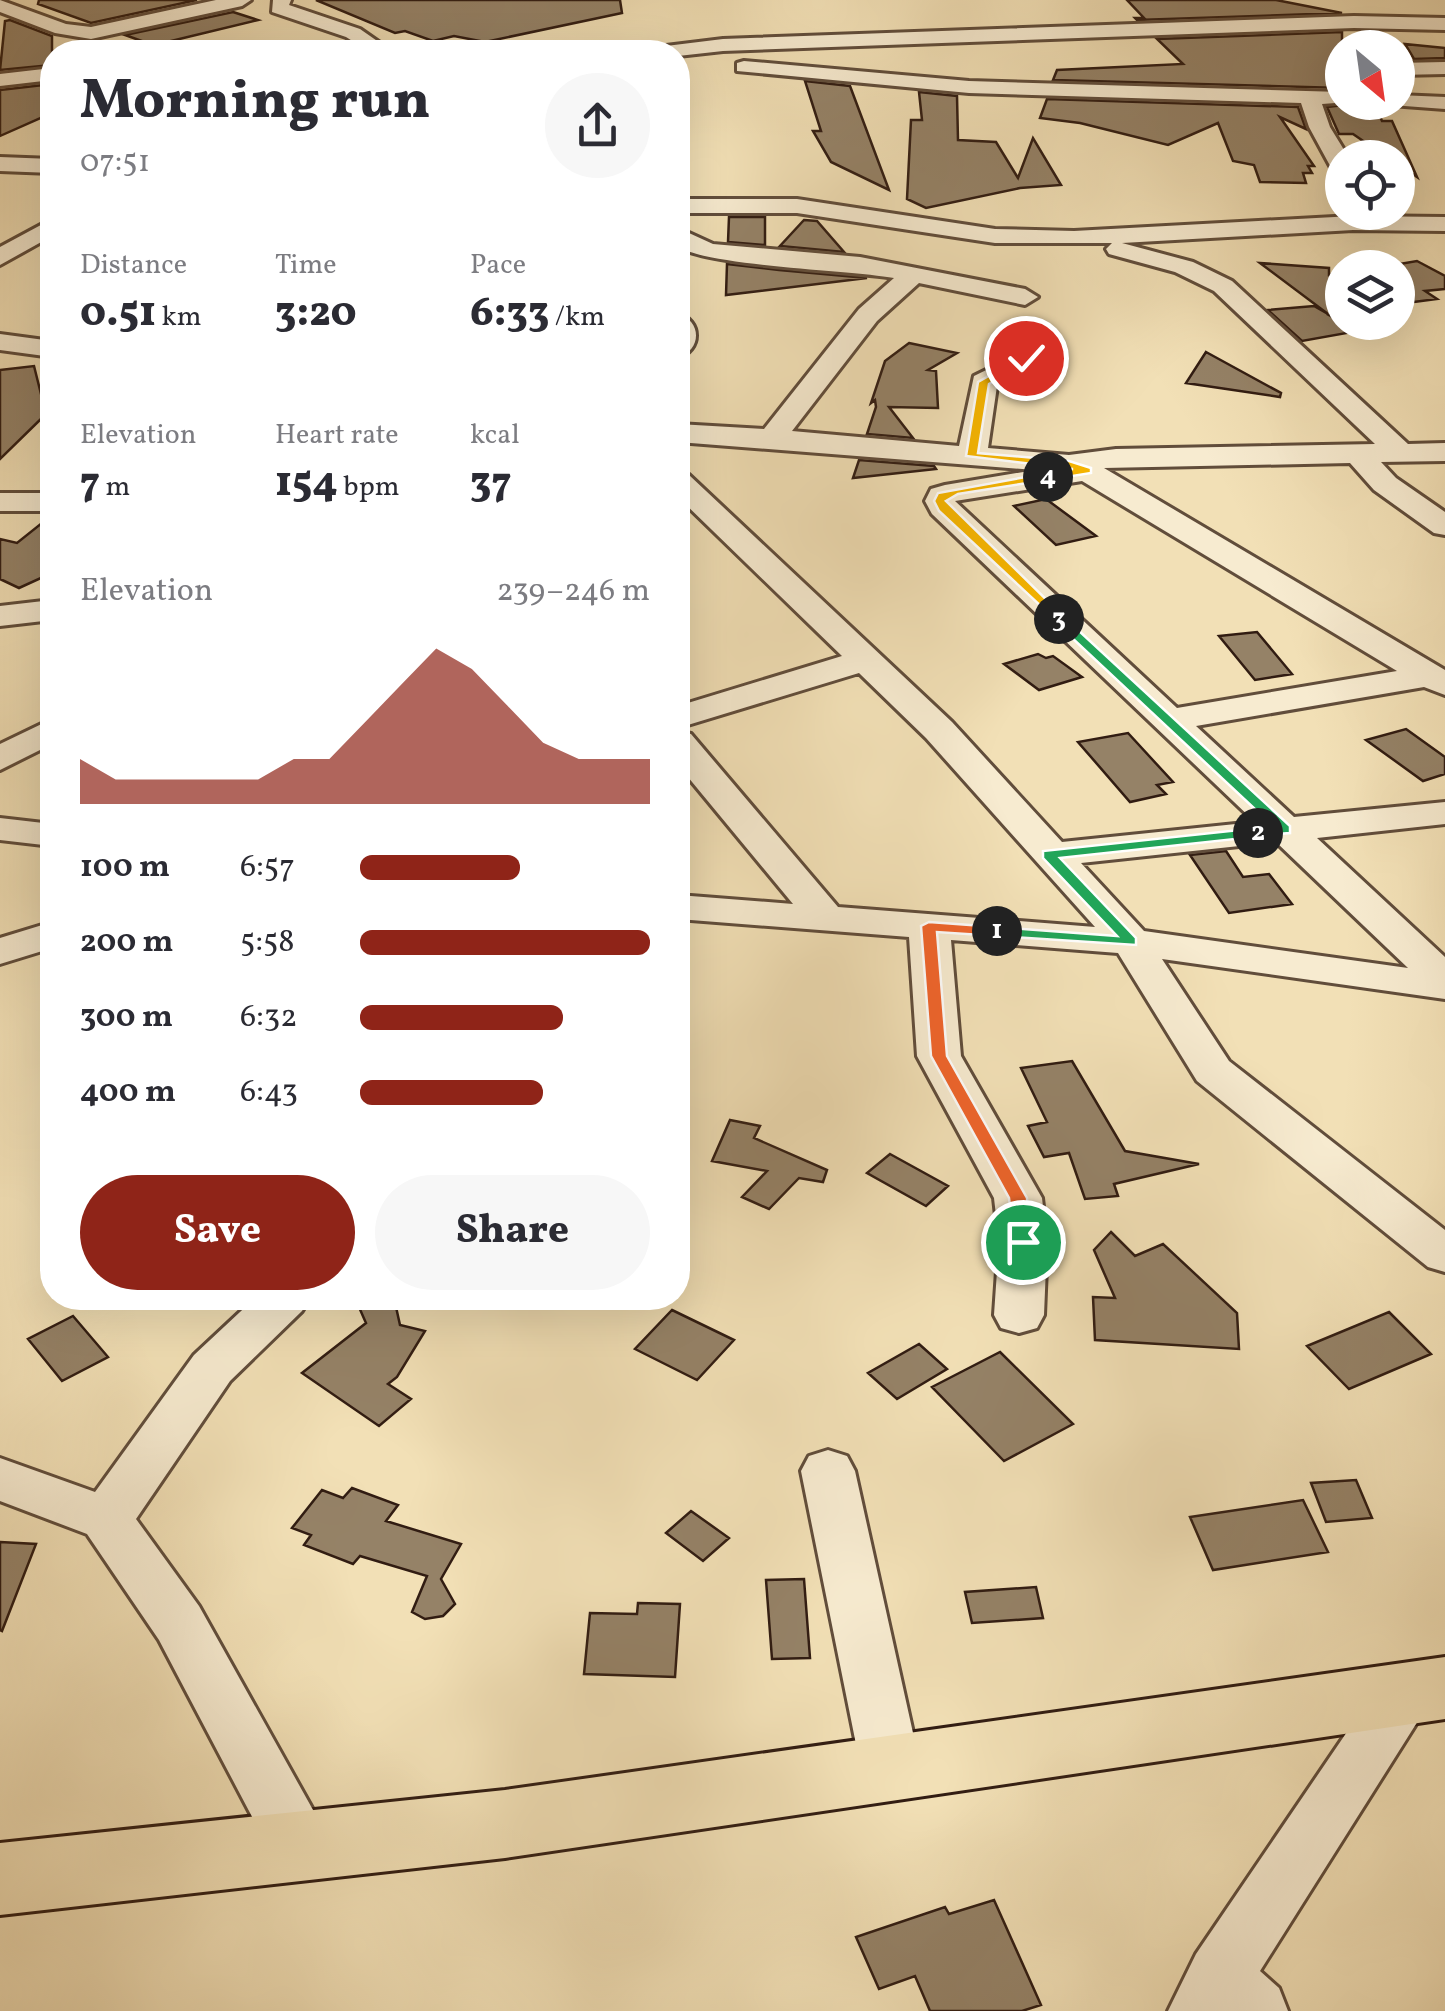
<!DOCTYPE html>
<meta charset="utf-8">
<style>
body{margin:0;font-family:Vollkorn,serif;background:#f7f7f7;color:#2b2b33;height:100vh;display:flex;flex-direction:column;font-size:38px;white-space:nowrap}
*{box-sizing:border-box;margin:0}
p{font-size:32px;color:#7c7c81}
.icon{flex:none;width:55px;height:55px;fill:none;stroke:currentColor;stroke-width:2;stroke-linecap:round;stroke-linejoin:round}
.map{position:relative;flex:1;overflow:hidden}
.panel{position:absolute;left:40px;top:40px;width:650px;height:1270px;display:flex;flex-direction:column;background:#fff;border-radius:40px;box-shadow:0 10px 40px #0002}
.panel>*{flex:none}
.needle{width:65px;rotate:151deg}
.tools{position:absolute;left:1325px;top:30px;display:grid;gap:20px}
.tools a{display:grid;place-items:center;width:90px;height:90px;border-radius:50%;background:#fff;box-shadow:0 10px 40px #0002;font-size:50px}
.pin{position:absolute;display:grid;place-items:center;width:85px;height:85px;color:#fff;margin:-42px;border:5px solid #fff;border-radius:50%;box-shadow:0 2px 10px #0007}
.km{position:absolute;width:50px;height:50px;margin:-25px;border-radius:50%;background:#222;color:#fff;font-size:28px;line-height:50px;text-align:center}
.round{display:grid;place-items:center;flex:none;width:105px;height:105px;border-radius:52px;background:#f7f7f7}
.summary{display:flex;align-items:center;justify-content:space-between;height:170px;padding:0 40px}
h1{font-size:55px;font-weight:800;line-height:75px}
.metrics{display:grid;grid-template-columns:repeat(3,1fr);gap:15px;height:170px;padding:10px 40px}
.metrics div{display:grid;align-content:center}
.metrics b{font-size:42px;font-weight:800}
.metrics small{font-size:28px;font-weight:400}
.metrics p{font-size:28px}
.chart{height:280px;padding:20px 40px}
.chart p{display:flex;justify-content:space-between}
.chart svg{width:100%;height:180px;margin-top:10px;fill:#8f2418;opacity:.7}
.cta{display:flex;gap:20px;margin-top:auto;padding:20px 40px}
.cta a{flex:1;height:115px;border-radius:60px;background:#8f2418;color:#fff;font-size:40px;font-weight:800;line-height:115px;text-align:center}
.cta a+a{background:#f7f7f7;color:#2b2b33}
ul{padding:0 40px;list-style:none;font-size:32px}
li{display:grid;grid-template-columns:160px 120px 1fr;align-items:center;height:75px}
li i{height:25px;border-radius:12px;background:#8f2418}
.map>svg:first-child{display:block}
.building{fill:#958267;stroke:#311c12;stroke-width:2.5}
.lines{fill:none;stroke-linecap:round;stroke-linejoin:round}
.minor-casing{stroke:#614d3b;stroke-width:6}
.major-casing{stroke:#311c12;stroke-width:6}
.minor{fill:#f7ebd0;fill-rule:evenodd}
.major{fill:#f2e0b6;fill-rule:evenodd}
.split-1{fill:#f0652b;stroke:#fff;stroke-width:2.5}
.split-2{fill:#22a559;stroke:#fff;stroke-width:2.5}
.split-3{fill:#22a559;stroke:#fff;stroke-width:2.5}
.split-4{fill:#f5b400;stroke:#fff;stroke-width:2.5}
.split-5{fill:#f5b400;stroke:#fff;stroke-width:2.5}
</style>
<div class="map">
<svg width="1445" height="2011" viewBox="0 0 1445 2011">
<rect width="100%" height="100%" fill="#f2e0b6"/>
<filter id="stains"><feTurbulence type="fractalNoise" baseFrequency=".002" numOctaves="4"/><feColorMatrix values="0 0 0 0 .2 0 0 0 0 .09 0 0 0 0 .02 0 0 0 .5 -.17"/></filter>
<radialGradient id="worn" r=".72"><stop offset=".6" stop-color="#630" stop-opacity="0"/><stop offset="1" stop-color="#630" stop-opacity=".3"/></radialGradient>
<!-- building -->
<path class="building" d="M39 0H197L91 23 38 4Z
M316 0H620L622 13 485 42 454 36 433 41 405 31 395 33Z
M1127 0H1276L1342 13 1137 20 1135 18H1144Z
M233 12 258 20 167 42 150 44 125 35Z
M10 20 52 36V65L0 70 5 21Z
M1342 32V88L1053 80 1057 70 1183 64 1157 39Z
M1405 44 1445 48V58L1414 59Z
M805 81 850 86 889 190 831 162 813 131H821Z
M52 84V113L0 136V90Z
M919 92 957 96 958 140 996 142 1018 178 1033 138 1061 185 1020 188 926 208 907 199 911 120H922Z
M1047 99 1298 107 1306 129 1280 117 1314 166H1308L1312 173H1303L1306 183 1260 182 1254 165 1233 161 1218 123 1168 145 1080 123 1040 118Z
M1352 104 1357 113 1379 114 1382 121H1392L1417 177 1398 164V158H1388L1353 134H1339L1327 107Z
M729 217H765V245L728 242Z
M804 220 817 221 844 252 780 246Z
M1417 261 1445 276V289L1425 291 1437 299 1398 304V268H1376Z
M1260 263 1329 268V275L1342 273V311L1329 315 1358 331 1302 341 1268 310 1314 306 1328 314Z
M727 264 779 270 867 278 726 295Z
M909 343 957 353 928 370 936 371 938 408 889 407 913 438 867 434 876 407 875 400 871 403 885 361Z
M1206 352 1281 393 1280 397 1186 383Z
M34 366 46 414 0 459V370Z
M859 460 934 466 936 469 853 478Z
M1046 499 1096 536 1056 545 1014 506Z
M52 515V573L19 588 0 579V539L17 543Z
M1257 632 1292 674 1255 680 1219 636Z
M1038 654 1046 658 1053 656 1082 677 1039 690 1004 664Z
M1406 729 1445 757V774L1423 781 1366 740Z
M1128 733 1173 782 1157 785 1166 794 1130 802 1078 742Z
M1226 851 1243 877 1269 874 1292 904 1229 913 1190 855Z
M1072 1061 1125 1151 1199 1164 1114 1184 1118 1196 1085 1199 1069 1153 1044 1157 1028 1126 1047 1122 1021 1068Z
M730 1120 760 1126 754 1138 827 1170 823 1182 799 1178 769 1209 742 1197 767 1171 712 1161Z
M890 1154 948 1186 926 1206 867 1173Z
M1111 1232 1135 1256 1163 1244 1237 1313 1239 1349 1095 1340 1093 1297 1115 1298 1094 1250Z
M355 1298H394L400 1325 425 1331 397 1377 388 1384 411 1399 379 1426 302 1373 366 1323Z
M672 1310 734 1340 697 1380 635 1349Z
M1389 1312 1431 1354 1349 1389 1307 1346Z
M73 1316 108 1357 62 1381 28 1339Z
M919 1344 947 1369 897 1399 868 1373Z
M1000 1352 1073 1424 1004 1461 932 1387Z
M1356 1480 1372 1518 1326 1522 1311 1483Z
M352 1488 398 1505 386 1521 461 1544 441 1579 455 1604 443 1616 425 1619 412 1612 427 1576 360 1556 353 1564 304 1545 311 1535 292 1528 322 1490 343 1498Z
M1303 1500 1328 1552 1213 1570 1190 1517Z
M691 1511 729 1538 703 1561 666 1533Z
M0 1542 36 1544 2 1631 0 1630Z
M804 1579 810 1658 772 1659 766 1580Z
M1036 1587 1043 1618 972 1623 965 1592Z
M638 1603 680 1604 675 1677 584 1674 590 1613 637 1614Z
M994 1900 1041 2005 1022 2011H930L915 1976 879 1989 856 1937 945 1907 949 1914Z"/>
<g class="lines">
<defs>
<path id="minor" d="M0 0 66 24 91 27 216 0H251L242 6 91 39 55 33 0 12Z
M273 0H291L289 5 360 29 393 52H370L346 37 272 12Z
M1354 16 1445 18V30L1354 28 723 51 678 56V52H656L666 46 723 39Z
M469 46H493L503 52H459Z
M744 61 969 81 1342 92V102H1349L1322 104 1330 127 1349 158H1342V175L1334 173 1309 127 1301 103 969 93 737 71V63Z
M1445 62V74L1398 75V63Z
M52 68V80L0 86V74Z
M1398 95 1445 97V109L1391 105 1389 102H1398Z
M0 157 52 159V173L0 171Z
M678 199H797L995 229 1074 231 1353 216 1445 217V231L1353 230 1122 243 1193 262 1232 281 1408 444 1445 443V461L1381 462 1396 478 1445 512V535L1434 533 1374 490 1350 463 1104 468 1445 670V695L1424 687 1196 726 1294 817 1445 802V824L1317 838 1445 957V999L1162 959 1229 1061 1445 1230V1272L1428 1267 1197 1081 1118 953 951 940 961 1056 1042 1198 1047 1242 1044 1315 1037 1328 1019 1333 1001 1328 994 1315 999 1242 994 1198 917 1056 909 937 678 919V895L793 904 678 765V731L691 734 838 907 1095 927 926 738 859 673 678 728V706L842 656 678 497V472L689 475 952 722 1062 842 1255 822 932 514 925 501 931 489 945 485 1035 470 678 442V424L764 429 859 309 894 278C851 270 703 266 678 246V228L713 244 860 257 1025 289 1038 297 1025 305 919 283 877 321 792 431 959 446 974 376 1027 350 1041 358 997 386 988 448 1069 455 1116 449 1375 444 1214 291 1175 272 1109 254 1106 249 1112 243H995L797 213H678ZM1082 481 1397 671 1177 708 955 501ZM1276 842 1408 968 1144 931 1081 863Z
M52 219V236L0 265V247Z
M678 314C702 320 702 351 678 357Z
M0 334 52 341V357L0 350Z
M0 493H52V511H0Z
M52 600V620L0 626V606Z
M52 719V744L0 770V744Z
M0 818 52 824V846L0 840Z
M52 922V948L0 964V938Z
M255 1298H310L302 1311 230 1381 136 1519 199 1606 322 1826 331 1846 322 1866 300 1874 278 1866 159 1640 87 1534 0 1501V1458L95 1492 194 1355Z
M828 1450 847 1456 855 1471 921 1769 912 1788 891 1796 870 1788 861 1769 801 1471 809 1456Z
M1406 1669 1427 1676 1435 1694 1260 1971 1279 1988 1288 2011H1168L1196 1954 1385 1676Z"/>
<path id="major" d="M1445 1657V1719L505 1858 0 1915V1843L505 1790Z"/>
</defs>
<!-- minor casing -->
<use href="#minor" class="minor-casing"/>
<!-- major casing -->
<use href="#major" class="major-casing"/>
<!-- minor -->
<use href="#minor" class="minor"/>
<!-- major -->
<use href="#major" class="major"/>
</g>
<!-- split-1 -->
<path class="split-1" d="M929 922 997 927 1005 931 997 936 937 932 947 1056 1027 1198 1030 1246H1017L1014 1242 1009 1198 931 1056 921 926Z"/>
<!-- split-2 -->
<path class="split-2" d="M1258 828 1263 830V836L1060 858 1136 938V945L997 936 989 931 997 927 1117 936 1043 858V851Z"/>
<!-- split-3 -->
<path class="split-3" d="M1055 617H1064L1290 826V833L1253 836V830L1273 826 1055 622Z"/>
<!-- split-4 -->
<path class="split-4" d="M1048 473 1052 479 958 494 946 501 1064 617V622L1059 623 939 511 934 501 938 493Z"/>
<!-- split-5 -->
<path class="split-5" d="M1026 355 1030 360 989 384 978 453 1069 461 1091 468V473L1048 480 1044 474 1073 469 966 456 978 382Z"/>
<rect width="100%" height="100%" filter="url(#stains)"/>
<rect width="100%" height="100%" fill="url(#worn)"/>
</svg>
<div class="tools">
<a><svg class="needle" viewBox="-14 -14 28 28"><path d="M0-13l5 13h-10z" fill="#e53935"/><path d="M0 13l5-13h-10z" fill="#7c7c81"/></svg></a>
<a><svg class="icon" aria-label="locate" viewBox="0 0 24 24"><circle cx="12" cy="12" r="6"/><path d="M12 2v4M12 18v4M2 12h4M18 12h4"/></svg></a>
<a><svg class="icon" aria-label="layers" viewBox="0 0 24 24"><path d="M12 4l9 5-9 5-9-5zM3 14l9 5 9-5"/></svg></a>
</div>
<div class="pin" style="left:1023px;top:1242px;background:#1e9e55"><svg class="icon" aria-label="arrive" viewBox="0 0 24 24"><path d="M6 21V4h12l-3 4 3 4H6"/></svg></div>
<div class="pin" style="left:1026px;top:358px;background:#d93025"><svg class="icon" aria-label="check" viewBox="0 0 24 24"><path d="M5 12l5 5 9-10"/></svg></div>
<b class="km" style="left:997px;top:931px">1</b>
<b class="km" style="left:1258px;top:833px">2</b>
<b class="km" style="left:1059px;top:619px">3</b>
<b class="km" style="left:1048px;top:477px">4</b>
<section class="panel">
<div class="summary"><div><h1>Morning run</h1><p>07:51</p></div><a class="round"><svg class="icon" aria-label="share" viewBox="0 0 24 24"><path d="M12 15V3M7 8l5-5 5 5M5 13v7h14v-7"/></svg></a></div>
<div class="metrics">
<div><p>Distance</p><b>0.51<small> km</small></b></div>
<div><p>Time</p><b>3:20</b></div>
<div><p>Pace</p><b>6:33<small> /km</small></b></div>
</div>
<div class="metrics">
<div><p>Elevation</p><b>7<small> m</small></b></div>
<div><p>Heart rate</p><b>154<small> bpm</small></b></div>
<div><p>kcal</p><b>37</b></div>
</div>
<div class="chart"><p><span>Elevation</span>239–246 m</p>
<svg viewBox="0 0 160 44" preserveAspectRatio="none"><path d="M0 44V33L10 38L20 38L30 38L40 38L50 38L60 33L70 33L80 24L90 15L100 6L110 11L120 20L130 29L140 33L150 33L160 33V44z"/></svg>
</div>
<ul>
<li><b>100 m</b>6:57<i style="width:55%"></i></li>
<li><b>200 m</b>5:58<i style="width:100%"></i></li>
<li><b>300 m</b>6:32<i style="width:70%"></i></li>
<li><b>400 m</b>6:43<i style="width:63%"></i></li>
</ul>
<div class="cta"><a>Save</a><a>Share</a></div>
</section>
</div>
